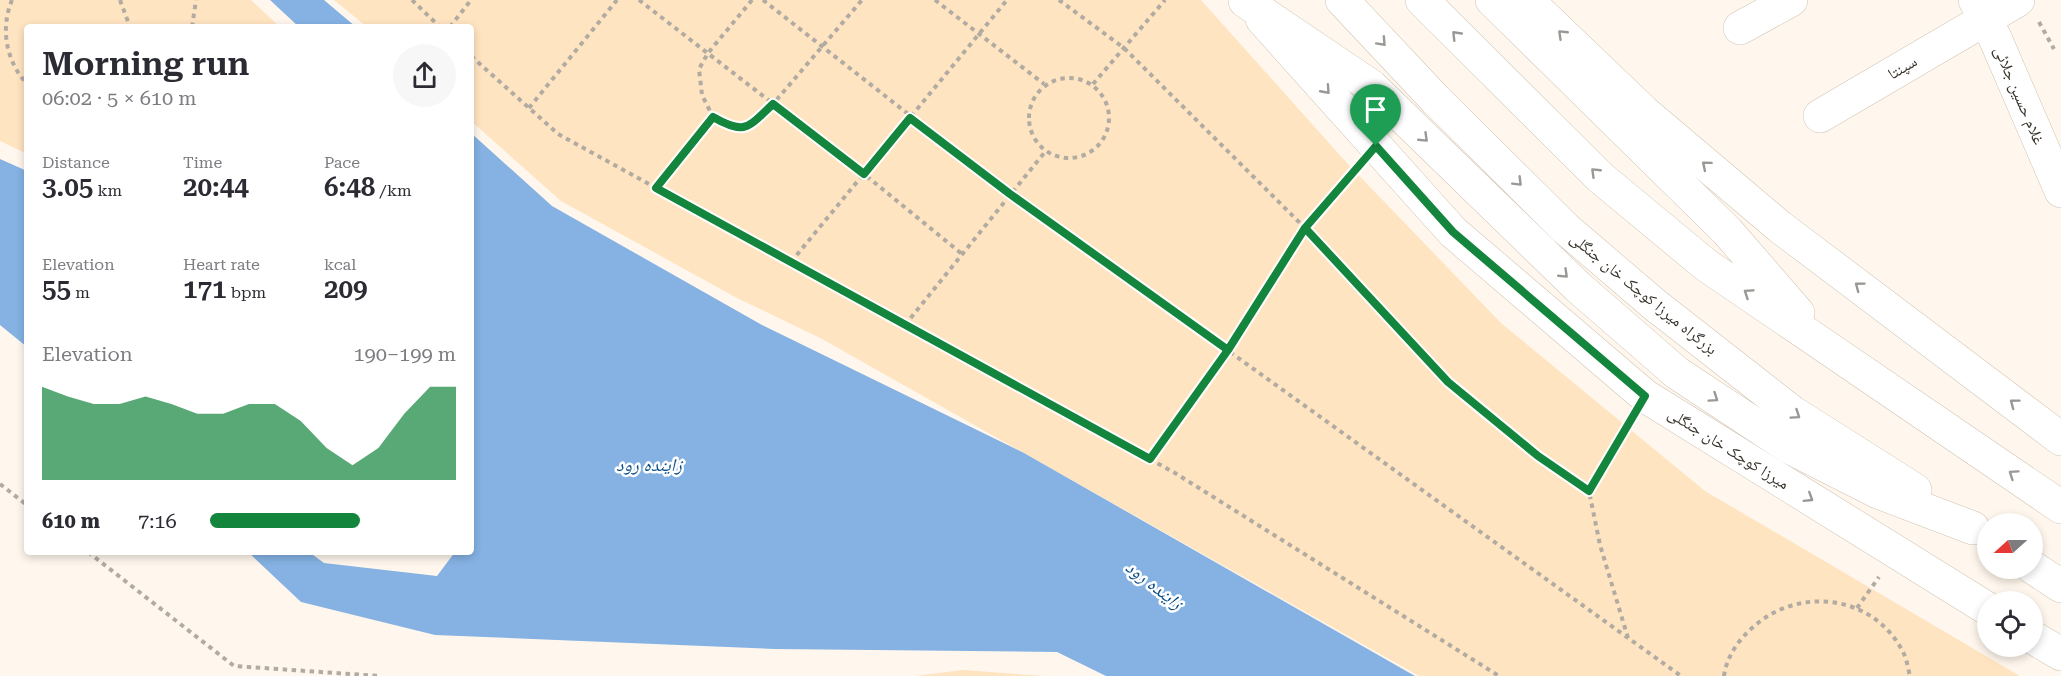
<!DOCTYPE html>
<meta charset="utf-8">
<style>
body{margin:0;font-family:"Roboto Serif","Noto Naskh Arabic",serif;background:#f7f7f7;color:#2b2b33;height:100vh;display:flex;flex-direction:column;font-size:22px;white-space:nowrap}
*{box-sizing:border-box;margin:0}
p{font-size:20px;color:#7c7c81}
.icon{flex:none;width:33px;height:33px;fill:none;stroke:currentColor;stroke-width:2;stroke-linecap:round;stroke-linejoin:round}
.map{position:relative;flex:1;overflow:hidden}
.panel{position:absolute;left:24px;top:24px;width:450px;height:531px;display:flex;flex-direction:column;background:#fff;border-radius:6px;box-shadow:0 3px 9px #0003}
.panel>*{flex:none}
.needle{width:39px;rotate:249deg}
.buttons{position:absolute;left:1977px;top:513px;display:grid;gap:12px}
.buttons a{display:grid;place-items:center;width:66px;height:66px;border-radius:50%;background:#fff;box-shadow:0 3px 9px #0003;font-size:30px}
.pin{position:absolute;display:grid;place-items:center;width:51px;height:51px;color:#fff;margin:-62px -26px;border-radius:50% 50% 50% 0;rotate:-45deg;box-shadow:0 0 6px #0007}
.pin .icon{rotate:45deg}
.round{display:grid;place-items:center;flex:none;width:63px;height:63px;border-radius:32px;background:#f7f7f7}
.head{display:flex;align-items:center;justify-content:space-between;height:102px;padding:0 18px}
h1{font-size:33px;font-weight:600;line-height:45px}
.stats{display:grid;grid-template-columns:repeat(3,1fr);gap:9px;height:102px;padding:6px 18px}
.stats div{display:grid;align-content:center}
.stats b{font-size:26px;font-weight:600}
.stats small{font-size:16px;font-weight:400}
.stats p{font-size:16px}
.chart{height:168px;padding:12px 18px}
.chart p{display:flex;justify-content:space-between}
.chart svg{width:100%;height:108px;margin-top:6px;fill:#13853d;opacity:.7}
ul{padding:0 18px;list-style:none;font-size:20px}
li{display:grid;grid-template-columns:96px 72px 1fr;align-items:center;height:45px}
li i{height:15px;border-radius:8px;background:#13853d}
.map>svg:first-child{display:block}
.green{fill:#ffe4c2}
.water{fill:#85b2e3}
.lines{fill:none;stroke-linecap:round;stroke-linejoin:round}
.minor-casing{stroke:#d0c4b4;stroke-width:34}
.primary-casing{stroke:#d0c4b4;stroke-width:34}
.trunk-casing{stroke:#d0c4b4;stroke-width:34}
.path{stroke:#b2aba2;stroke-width:4;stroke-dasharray:4.5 4.5;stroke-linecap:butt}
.minor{stroke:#fff;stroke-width:33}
.primary{stroke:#fff;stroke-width:33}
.trunk{stroke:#fff;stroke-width:33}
.oneway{stroke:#9a9895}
.route-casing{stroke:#fff;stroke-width:12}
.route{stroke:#13853d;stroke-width:8}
.labels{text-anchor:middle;stroke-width:5;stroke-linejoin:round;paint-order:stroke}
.street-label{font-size:16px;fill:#36322b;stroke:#fff}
.water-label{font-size:18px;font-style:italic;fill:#084d88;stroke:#fff}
</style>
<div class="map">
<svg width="2061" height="676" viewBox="0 0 2061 676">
<rect width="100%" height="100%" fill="#fff7ed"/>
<!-- green -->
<path class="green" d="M0 0H251L280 27H27V154L0 141Z
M334 0H1201L1346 162 1501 323 1705 491 2020 676H1419L822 339 735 297 561 201 471 121V27H367Z
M963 670 1045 676H915Z"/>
<!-- water -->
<path class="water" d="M270 0H324L356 27H299Z
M471 133 552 206 762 325 1024 453 1415 676H1106L1057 652 775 649 435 635 301 602 248 552H309L324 563 437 576 455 552H471Z
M0 159 27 171V347L0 325Z"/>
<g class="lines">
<defs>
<path id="minor" d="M1975 0 1995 38 2061 191
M1740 28 1791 0
M1820 116 2018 0"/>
<path id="primary" d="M1527 0 1644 112 1780 227 2061 439
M1262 19 1453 232 1645 396 1988 609
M2032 637 2061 654"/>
<path id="trunk" d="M1342 0 1436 100 1565 228 1655 305 1792 412 1915 490
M1422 0 1601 178 1706 265 2061 507
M1492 0 1727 231 1798 313
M1245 1 1371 86 1578 287 1677 373 1789 447 1878 492 1973 528
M2032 567 2061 586"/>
</defs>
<!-- minor casing -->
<use href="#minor" class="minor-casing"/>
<!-- primary casing -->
<use href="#primary" class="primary-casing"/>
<!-- trunk casing -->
<use href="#trunk" class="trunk-casing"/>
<!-- path -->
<path class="path" d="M12 0C0 29 6 61 27 84
M120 0 130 27
M412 0 440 27
M639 0 864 174 962 254
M752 0 708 53 699 69 702 95 713 117 733 129 750 126 773 104 862 0
M763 0 1010 194 1681 676
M935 0 1044 84
M1059 0 1124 48 1305 228 1448 382 1538 456 1589 491
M2039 22 2054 49
M192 27 196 0
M450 27 471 0
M471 56 558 134 1175 473 1499 676
M1029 118a40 40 0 1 1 80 0a40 40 0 1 1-80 0Z
M1093 84 1165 0
M529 108 617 0
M656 188 713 117
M791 262 1007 0
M905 325 1045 152
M1150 459 1228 350 1305 228 1356 169
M0 484 27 505
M88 552 234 666 379 676
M1857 608 1879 577
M1628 638 1600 545 1589 491 1630 422
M1724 676C1726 660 1736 643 1748 632 1793 585 1874 592 1904 654 1907 660 1908 669 1910 676"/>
<!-- minor -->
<use href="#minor" class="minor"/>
<!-- primary -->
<use href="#primary" class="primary"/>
<!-- trunk -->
<use href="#trunk" class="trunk"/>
</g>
<!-- one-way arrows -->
<defs><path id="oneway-chevron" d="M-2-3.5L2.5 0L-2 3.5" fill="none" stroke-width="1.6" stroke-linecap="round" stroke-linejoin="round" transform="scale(1.5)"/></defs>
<g class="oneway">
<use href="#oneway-chevron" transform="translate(1562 34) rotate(-136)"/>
<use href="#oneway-chevron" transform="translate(1456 35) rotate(-134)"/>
<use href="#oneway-chevron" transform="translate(1382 42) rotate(47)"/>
<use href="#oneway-chevron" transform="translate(1326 90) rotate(48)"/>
<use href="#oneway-chevron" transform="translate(1424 138) rotate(44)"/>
<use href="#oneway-chevron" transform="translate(1706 165) rotate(-140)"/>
<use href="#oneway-chevron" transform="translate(1595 172) rotate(-136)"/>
<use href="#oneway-chevron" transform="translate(1518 182) rotate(45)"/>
<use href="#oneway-chevron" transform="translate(1564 274) rotate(44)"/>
<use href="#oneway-chevron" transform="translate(1859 286) rotate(-143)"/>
<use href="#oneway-chevron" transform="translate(1748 293) rotate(-146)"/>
<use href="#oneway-chevron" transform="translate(1714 398) rotate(34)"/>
<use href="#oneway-chevron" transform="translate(2014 403) rotate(-143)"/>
<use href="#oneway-chevron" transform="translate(1796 415) rotate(34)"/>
<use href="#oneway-chevron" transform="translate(2013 474) rotate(-145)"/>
<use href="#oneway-chevron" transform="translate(1809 498) rotate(32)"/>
</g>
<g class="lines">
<defs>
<path id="route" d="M1376 146 1305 228 1228 350 1150 459 656 188 713 117C746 136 748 127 773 104L864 174 910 118 1010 194 1228 350 1305 228 1448 382 1538 456 1589 491 1645 396 1453 232 1376 146"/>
</defs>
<!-- route casing -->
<use href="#route" class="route-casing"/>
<!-- route -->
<use href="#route" class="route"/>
</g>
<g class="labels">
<!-- street labels -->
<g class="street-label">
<text transform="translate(1902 67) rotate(-31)" y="6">سپنتا</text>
<text transform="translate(2020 95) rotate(67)" y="6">غلام حسین جلائی</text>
<text transform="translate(1644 293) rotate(39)" y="6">بزرگراه میرزا کوچک خان جنگلی</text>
<text transform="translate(1729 448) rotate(32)" y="6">میرزا کوچک خان جنگلی</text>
</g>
<!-- water labels -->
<g class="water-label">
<text x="649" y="471">زاینده رود</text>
<text transform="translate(1154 585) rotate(38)" y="6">زاینده رود</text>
</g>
</g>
</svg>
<div class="buttons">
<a><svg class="needle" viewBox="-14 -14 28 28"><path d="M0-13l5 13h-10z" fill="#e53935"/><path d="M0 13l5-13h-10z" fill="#7c7c81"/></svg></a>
<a><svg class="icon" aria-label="locate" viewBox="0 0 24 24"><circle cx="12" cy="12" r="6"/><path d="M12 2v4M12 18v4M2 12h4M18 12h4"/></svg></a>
</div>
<div class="pin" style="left:1376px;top:146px;background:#1e9e55"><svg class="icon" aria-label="arrive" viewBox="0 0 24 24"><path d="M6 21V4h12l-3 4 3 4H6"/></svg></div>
<section class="panel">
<div class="head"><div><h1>Morning run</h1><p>06:02 · 5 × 610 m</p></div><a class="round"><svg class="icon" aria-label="share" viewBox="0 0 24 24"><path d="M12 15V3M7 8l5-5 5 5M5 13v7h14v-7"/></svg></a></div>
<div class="stats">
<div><p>Distance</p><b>3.05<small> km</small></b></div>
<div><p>Time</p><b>20:44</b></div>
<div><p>Pace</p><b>6:48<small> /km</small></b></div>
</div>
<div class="stats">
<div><p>Elevation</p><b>55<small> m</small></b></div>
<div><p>Heart rate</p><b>171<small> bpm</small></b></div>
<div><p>kcal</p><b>209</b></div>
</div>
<div class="chart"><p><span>Elevation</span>190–199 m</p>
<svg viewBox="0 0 160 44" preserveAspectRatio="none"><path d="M0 44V6L10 10L20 13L30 13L40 10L50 13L60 17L70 17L80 13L90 13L100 20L110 31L120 38L130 31L140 17L150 6L160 6V44z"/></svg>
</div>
<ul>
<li><b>610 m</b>7:16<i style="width:61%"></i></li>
</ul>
</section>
</div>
